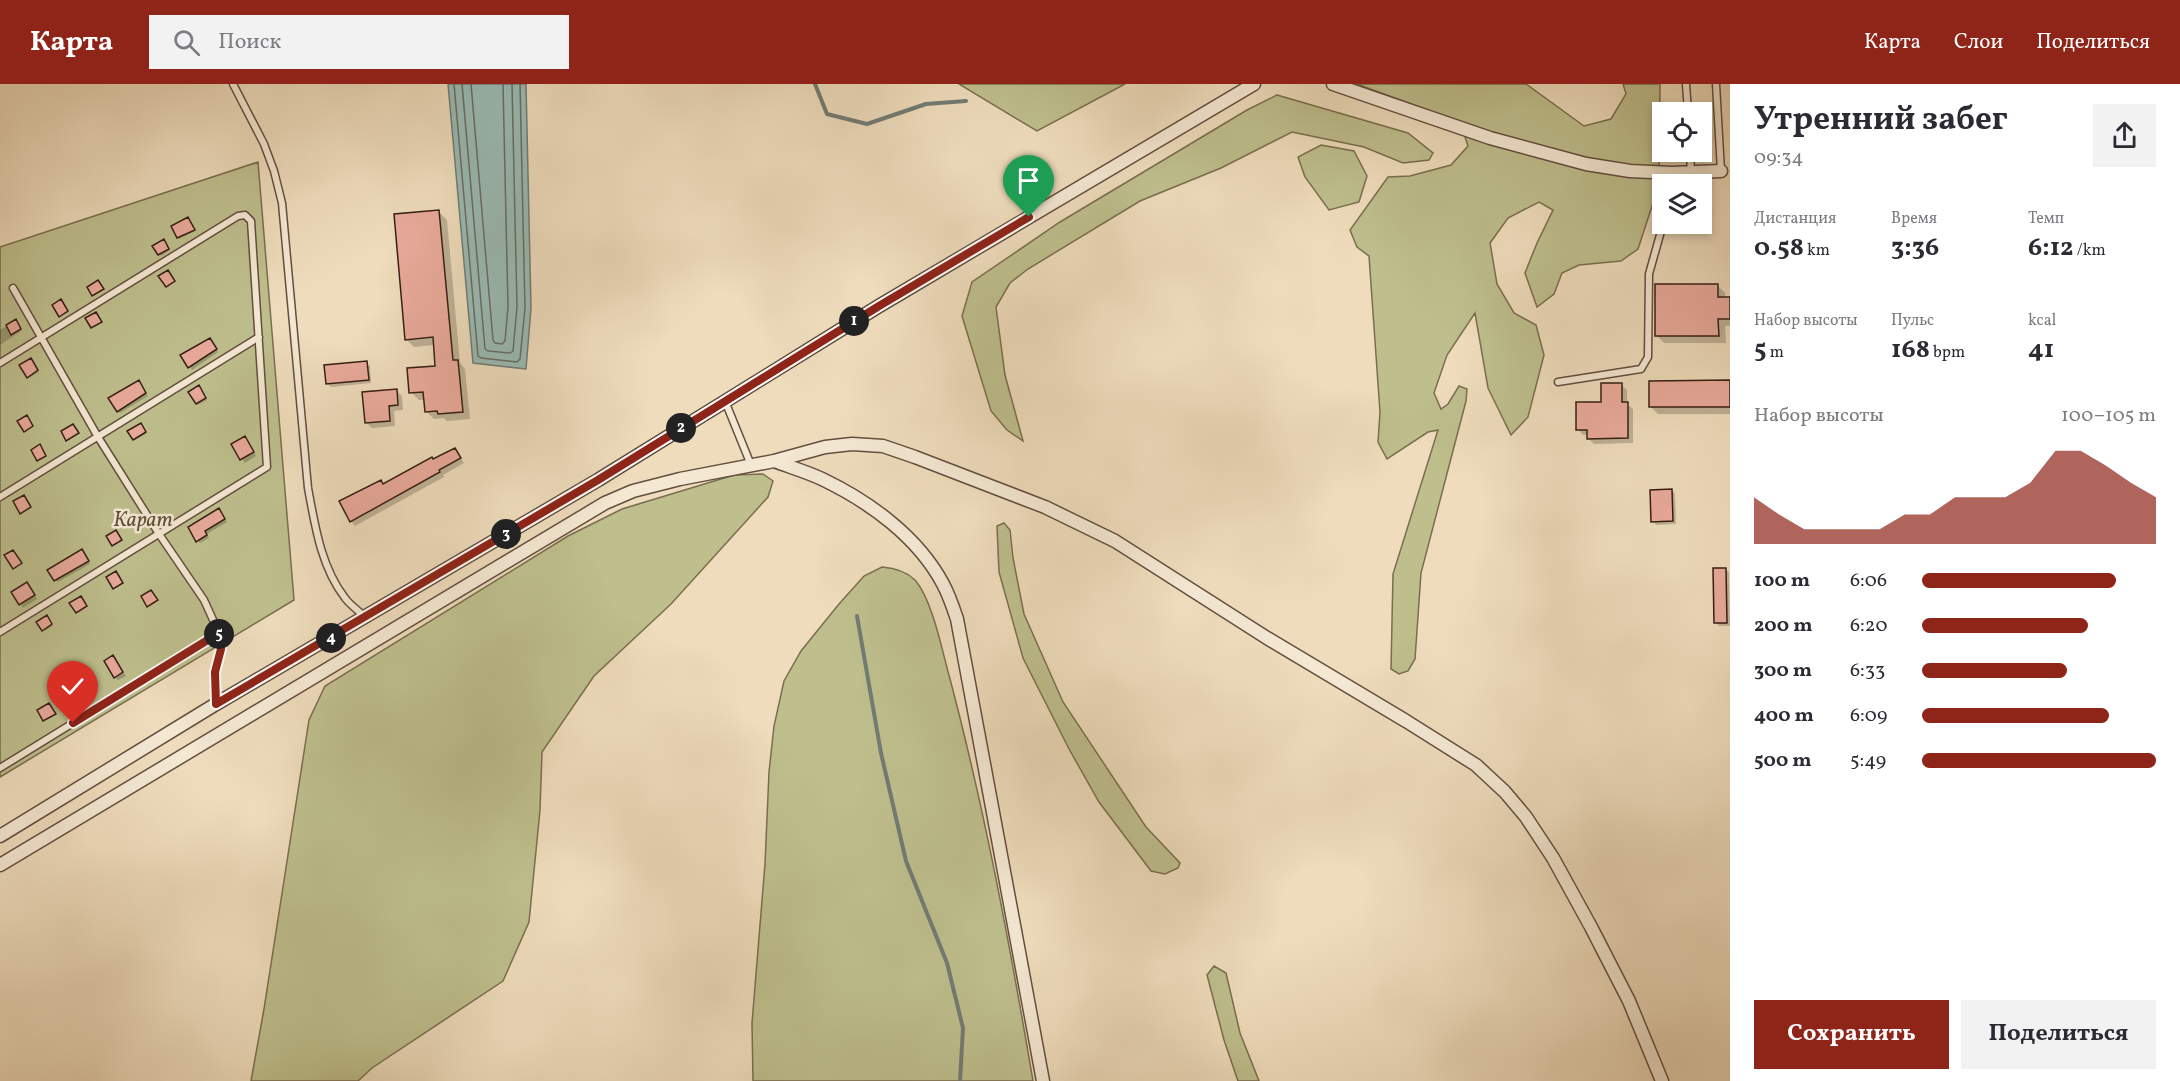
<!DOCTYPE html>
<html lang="ru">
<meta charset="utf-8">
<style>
body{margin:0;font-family:Vollkorn,serif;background:#f2f2f3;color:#2b2b33;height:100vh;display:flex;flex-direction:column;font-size:22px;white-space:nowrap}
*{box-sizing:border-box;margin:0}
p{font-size:20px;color:#7c7c81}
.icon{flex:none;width:33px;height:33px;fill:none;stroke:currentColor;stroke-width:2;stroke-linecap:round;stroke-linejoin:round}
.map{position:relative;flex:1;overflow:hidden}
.sheet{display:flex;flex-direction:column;background:#fff;width:450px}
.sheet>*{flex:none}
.controls{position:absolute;left:1652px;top:18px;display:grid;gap:12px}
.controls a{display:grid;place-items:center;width:60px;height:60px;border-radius:0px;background:#fff;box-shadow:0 3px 9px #0003;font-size:30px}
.pin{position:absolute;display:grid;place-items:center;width:51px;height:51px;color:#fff;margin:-62px -26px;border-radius:50% 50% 50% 0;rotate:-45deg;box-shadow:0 0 6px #0007}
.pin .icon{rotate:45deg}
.km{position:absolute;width:30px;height:30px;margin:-15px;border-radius:50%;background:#222;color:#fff;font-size:16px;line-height:30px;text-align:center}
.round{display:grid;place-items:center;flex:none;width:63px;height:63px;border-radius:0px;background:#f2f2f3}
.overview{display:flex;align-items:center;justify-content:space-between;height:102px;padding:0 24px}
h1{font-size:33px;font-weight:700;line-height:45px}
.figures{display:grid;grid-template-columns:repeat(3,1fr);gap:9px;height:102px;padding:6px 24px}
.figures div{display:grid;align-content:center}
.figures b{font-size:26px;font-weight:700}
.figures small{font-size:16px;font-weight:400}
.figures p{font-size:16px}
.chart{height:168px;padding:12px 24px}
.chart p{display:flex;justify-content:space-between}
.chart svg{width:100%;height:108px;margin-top:6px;fill:#8f2418;opacity:.7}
.action{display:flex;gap:12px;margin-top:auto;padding:12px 24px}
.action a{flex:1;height:69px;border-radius:0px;background:#8f2418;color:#fff;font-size:24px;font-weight:700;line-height:69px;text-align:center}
.action a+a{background:#f2f2f3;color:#2b2b33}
ul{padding:0 24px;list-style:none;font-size:20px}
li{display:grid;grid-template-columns:96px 72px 1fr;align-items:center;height:45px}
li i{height:15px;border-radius:8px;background:#8f2418}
header{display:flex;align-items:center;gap:36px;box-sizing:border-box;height:84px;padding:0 30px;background:#8f2418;color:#fff}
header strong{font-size:28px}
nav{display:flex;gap:33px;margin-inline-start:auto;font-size:21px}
.search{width:420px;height:54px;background:#f2f2f3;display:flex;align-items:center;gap:15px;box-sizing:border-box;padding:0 21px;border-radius:0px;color:#7c7c81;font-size:22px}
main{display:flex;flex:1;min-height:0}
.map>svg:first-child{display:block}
.green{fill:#bebf8d;stroke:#7a6e50;stroke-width:1.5}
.water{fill:#99bbb4;stroke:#717c74;stroke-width:1.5}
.shadow{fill:#0003}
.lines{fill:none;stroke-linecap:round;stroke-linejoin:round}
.shore{stroke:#686c64;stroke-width:1.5}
.stream{stroke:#717c74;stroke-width:4}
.building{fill:#e9aa9b;stroke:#361e14;stroke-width:1.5}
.lane-casing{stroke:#644e3e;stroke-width:9}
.street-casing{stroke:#644e3e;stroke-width:15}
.lane{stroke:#f4e8d3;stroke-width:6}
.street{stroke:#f4e8d3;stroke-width:12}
.route-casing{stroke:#fff;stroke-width:12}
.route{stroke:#8f2418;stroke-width:8}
.labels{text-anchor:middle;stroke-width:5;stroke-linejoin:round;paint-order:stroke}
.park-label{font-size:21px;font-style:italic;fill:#5f4e38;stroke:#f4e8d3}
</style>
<header>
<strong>Карта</strong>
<div class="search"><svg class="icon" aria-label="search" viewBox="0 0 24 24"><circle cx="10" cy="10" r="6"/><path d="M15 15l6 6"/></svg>Поиск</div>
<nav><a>Карта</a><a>Слои</a><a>Поделиться</a></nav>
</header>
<main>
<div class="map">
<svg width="1730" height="997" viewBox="0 0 1730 997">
<rect width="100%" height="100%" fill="#eedcbc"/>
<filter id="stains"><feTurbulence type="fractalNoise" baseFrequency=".00333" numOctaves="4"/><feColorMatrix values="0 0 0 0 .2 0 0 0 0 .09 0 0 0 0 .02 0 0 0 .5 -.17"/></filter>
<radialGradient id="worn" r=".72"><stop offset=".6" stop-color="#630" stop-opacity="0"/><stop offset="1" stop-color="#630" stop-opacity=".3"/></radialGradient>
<!-- green -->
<path class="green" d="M959 0H1125L1037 47Z
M1357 0H1526L1584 42 1611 35 1626 10 1623 0H1660L1659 101 1638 165 1621 177 1579 181 1562 189 1554 210 1537 223 1525 189 1537 159 1553 126 1539 118 1508 134 1490 159 1497 200 1514 229 1536 241 1544 271 1528 333 1511 351 1488 304 1475 229 1447 271 1434 309 1441 325 1448 320 1459 302 1467 305 1466 317 1421 489 1415 575 1408 587 1399 590 1391 585 1393 490 1438 346 1428 348 1387 375 1378 358 1380 328 1369 172 1357 163 1350 146 1388 93 1410 92 1451 81 1468 62 1460 38Z
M1277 11 1408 49 1433 69 1429 76 1403 79 1364 63 1292 48 1221 84 1140 117 1028 185 1010 199 996 223 1005 291 1023 357 1007 346 991 327 962 232 972 198 1060 138 1247 26Z
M1321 61 1354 67 1367 92 1359 118 1329 126 1305 93 1298 73Z
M258 78 294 516 0 693V163Z
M763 390 773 397 768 413 671 520 594 592 542 668 540 726 529 838 503 897 372 984 358 997H251L264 925 309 636 325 602 568 452 622 425 734 391Z
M1004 439 1010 446 1013 474 1024 530 1063 618 1146 743 1180 779 1178 784 1165 790 1151 787 1099 718 1069 665 1023 574 999 488 997 442Z
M882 483C894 484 906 487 915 496 933 517 942 567 950 595 985 727 1010 862 1033 997H753L752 939 765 780 769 688 774 642 784 597 801 567 839 520 864 492Z
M1214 882 1226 889 1240 949 1259 997H1238L1224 956 1207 891Z"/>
<!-- water -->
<path class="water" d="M448 0H526L531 224 526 285 473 279Z"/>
<!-- shadow -->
<path class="shadow" d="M439 128 447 136 460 279 465 285 470 335 447 337 444 334 434 335 426 327 425 316H419L411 308 437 283 435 261 414 263 406 255Z
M189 136 195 147 179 155 178 153Z
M165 158 170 166 161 172 155 162Z
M1717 201 1725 209V215H1730V242H1725L1726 259H1664L1657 252Z
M15 237 21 247 0 261V246Z
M213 258 218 268 192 286 182 271Z
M32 277 39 288 29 294 28 293Z
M366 279 370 282 371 299 331 303 327 299Z
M1730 298V330H1658L1651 323Z
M141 301 148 312 120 329 118 327Z
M1621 301 1627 306V320L1633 325V359L1594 360 1588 354V351H1583L1578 345Z
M200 304 207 316 198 321 190 308Z
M396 306 402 312 403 326 394 327 395 342 372 344 366 338Z
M142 342 146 350 135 356 134 355Z
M248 358 256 372 245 379 233 361Z
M454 365 464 379 443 391 444 393 355 442 351 437 381 398 384 401Z
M1672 406 1675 410 1676 440 1656 441 1653 437Z
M221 429 227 438 207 450 209 454 200 459 190 444Z
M84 470 90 480 58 498 55 496Z
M1726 485 1729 489 1730 542H1719L1716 539Z
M27 500 37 515 23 524 20 520Z
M48 534 53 542 44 547 43 546Z
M113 573 126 592 118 596 115 593Z"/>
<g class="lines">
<!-- shore -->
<path class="shore" d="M454 0 478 272 481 274 517 278 520 275 525 224 520 0
M462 0 485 265 488 267 510 269 513 267 517 223 512 0
M471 0 493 256 495 259 502 260 505 257 508 223 503 0"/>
<!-- stream -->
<path class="stream" d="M815 0 827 30 867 40 926 20 966 17
M857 532 881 669 906 777 947 879 963 944 960 997"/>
</g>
<!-- building -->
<path class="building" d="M439 126 453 276H458L463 328 438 330 437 327 425 328 423 308 409 309 407 284 435 282 433 253 405 256 394 130Z
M188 133 195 146 177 154 171 142Z
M164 155 169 165 158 171 152 162Z
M168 186 175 197 166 203 158 192Z
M98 196 104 205 92 212 87 203Z
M1655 200H1718V213H1730V235H1718L1719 252H1655Z
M61 215 68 227 59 233 52 221Z
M96 228 102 238 91 244 85 234Z
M16 235 21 245 11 251 6 241Z
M210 254 217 265 188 284 180 271Z
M31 274 38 286 27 294 19 281Z
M367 277 369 296 326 300 324 281Z
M139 296 146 309 117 328 108 314Z
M1730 296V323H1649V297Z
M1601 299H1622V318H1628V354L1587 355V346H1576V318H1601Z
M199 301 206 314 196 320 188 308Z
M397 305 398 321 389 322 390 337 365 339 362 308Z
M27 331 33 342 24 348 17 337Z
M141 339 146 348 133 356 127 347Z
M73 340 79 349 66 357 61 347Z
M245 352 254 368 240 376 231 360Z
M40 360 46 372 37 377 31 366Z
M455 364 461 374 439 386 440 388 350 438 339 417 381 396 383 400 432 373 433 375Z
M1672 405 1673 437 1651 438 1650 406Z
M24 411 31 423 20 430 13 417Z
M219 424 225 435 205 447 207 451 196 458 188 443Z
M116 446 122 456 112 462 106 452Z
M82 465 89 477 54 497 47 486Z
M13 466 22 479 13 485 4 471Z
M1713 484H1726L1727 539H1714Z
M116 487 123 499 113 505 106 493Z
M27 498 35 511 19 521 11 508Z
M151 506 158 516 147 523 141 512Z
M81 512 87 522 76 529 69 519Z
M47 531 52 540 42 547 36 538Z
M113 571 123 588 114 594 104 577Z
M49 619 56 630 43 637 37 626Z"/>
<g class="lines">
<defs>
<path id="lane" d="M233 0 264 60 274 87 282 119 308 404C315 442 321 483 345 514 350 521 359 527 365 533
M1686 0 1688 28
M1716 0 1721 87
M1690 68 1691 88
M1671 100 1672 89
M13 204 98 353 159 450 204 516 219 549 221 565 215 588 216 619
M0 279 238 132 245 131 251 137 267 383 0 548
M1558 298 1641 285 1648 273 1649 190 1663 140
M725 317 751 381
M0 413 259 253
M0 684 219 549"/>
<path id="street" d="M1333 0 1490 54 1586 80 1630 87 1672 89 1721 87
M774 377C790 383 807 388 822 395 870 418 918 453 943 500 949 511 953 523 957 535L1043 997
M0 752 216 620 598 396 879 222 1254 0
M0 781 605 419 633 407 680 395 774 377 825 363 852 360 883 362 915 373 1045 423 1115 457 1267 554 1406 637 1476 681 1505 708 1526 733 1553 774 1591 843 1629 917 1662 997"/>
</defs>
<!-- lane casing -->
<use href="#lane" class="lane-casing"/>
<!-- street casing -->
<use href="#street" class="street-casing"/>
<!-- lane -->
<use href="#lane" class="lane"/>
<!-- street -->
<use href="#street" class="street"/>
</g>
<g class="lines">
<defs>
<path id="route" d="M73 639 219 549 221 565 215 588 216 620 598 396 879 222 1029 133"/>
</defs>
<!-- route casing -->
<use href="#route" class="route-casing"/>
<!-- route -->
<use href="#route" class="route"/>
</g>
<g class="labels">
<!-- park labels -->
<g class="park-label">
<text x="143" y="442">Карат</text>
</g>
</g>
<rect width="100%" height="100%" filter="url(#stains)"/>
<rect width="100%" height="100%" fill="url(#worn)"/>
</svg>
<div class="controls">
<a><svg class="icon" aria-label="locate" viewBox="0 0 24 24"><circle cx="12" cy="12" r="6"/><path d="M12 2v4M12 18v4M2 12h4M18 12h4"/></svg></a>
<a><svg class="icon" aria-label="layers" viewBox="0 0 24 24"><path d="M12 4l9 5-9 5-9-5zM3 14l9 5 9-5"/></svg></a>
</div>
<div class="pin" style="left:1029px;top:133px;background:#1e9e55"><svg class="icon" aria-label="arrive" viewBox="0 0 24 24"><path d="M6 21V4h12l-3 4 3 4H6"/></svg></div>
<div class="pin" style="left:73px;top:639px;background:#d93025"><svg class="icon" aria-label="check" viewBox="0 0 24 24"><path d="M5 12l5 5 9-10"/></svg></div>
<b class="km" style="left:854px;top:237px">1</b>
<b class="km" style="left:681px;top:344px">2</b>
<b class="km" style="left:506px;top:450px">3</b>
<b class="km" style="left:331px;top:554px">4</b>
<b class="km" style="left:219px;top:550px">5</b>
</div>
<section class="sheet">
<div class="overview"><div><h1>Утренний забег</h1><p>09:34</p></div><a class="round"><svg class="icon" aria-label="share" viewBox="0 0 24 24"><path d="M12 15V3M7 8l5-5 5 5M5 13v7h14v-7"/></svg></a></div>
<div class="figures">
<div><p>Дистанция</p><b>0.58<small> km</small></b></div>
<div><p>Время</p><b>3:36</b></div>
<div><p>Темп</p><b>6:12<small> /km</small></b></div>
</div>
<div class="figures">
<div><p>Набор высоты</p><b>5<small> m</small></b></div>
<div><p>Пульс</p><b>168<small> bpm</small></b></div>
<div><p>kcal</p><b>41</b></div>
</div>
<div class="chart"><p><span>Набор высоты</span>100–105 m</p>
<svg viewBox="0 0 160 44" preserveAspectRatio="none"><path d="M0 44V25L10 32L20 38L30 38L40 38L50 38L60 32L70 32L80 25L90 25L100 25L110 19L120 6L130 6L140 12L150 19L160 25V44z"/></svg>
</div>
<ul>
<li><b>100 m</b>6:06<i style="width:83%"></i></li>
<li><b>200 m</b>6:20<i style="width:71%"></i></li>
<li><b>300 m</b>6:33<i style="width:62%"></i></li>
<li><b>400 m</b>6:09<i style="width:80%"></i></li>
<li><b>500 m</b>5:49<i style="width:100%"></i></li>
</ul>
<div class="action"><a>Сохранить</a><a>Поделиться</a></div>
</section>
</main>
